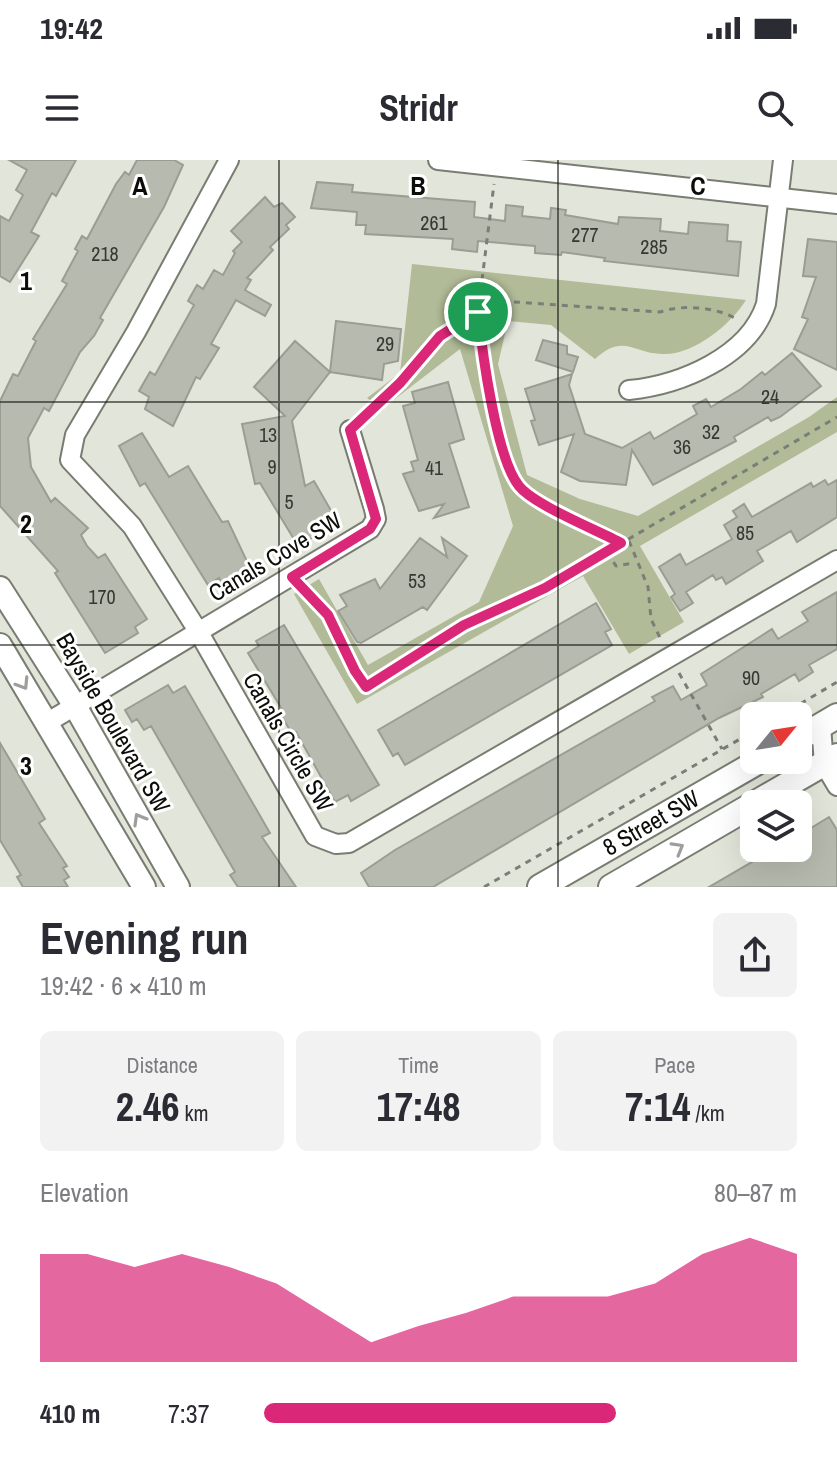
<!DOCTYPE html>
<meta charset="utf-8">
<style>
body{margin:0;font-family:"Archivo Narrow",sans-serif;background:#f2f2f3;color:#2b2b33;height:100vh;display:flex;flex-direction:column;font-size:30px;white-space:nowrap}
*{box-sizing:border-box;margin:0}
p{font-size:26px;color:#7c7c81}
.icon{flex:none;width:44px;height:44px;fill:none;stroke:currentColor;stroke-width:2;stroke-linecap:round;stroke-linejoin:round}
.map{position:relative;height:727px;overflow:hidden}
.side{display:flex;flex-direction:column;background:#fff;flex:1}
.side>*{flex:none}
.needle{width:52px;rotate:60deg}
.fabs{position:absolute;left:740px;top:542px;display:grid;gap:16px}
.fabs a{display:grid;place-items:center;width:72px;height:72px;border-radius:12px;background:#fff;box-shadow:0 8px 32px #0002;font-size:40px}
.pin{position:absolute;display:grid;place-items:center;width:68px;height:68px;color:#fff;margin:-34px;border:4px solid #fff;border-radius:50%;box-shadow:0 2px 8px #0007}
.round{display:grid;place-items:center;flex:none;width:84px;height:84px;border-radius:12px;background:#f2f2f3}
.summary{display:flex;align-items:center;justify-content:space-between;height:136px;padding:0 40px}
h1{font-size:44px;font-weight:700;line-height:60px}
.stats{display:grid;grid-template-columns:repeat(3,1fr);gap:12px;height:136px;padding:8px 40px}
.stats div{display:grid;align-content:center;border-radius:12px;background:#f2f2f3;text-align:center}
.stats b{font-size:40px;font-weight:700}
.stats small{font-size:22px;font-weight:400}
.stats p{font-size:22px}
.chart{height:224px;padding:16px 40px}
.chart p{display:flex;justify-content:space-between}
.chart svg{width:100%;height:144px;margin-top:8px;fill:#db2777;opacity:.7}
ul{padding:0 40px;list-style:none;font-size:26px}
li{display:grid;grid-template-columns:128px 96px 1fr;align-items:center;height:60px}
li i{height:20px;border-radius:10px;background:#db2777}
.status{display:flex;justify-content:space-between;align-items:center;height:56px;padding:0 40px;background:#fff;direction:ltr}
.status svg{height:22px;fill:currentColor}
header{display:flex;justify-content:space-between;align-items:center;height:104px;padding:0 40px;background:#fff;font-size:36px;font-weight:700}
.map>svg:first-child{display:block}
.green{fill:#b1bb97}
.building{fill:#b7bbaf;stroke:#9a9e92;stroke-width:2}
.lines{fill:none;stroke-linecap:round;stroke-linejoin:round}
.minor-casing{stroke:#797c71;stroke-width:22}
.tertiary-casing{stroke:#797c71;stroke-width:26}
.secondary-casing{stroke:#797c71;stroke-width:28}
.path{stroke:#7b7e76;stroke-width:3;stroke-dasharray:6 6;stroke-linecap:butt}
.minor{stroke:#fff;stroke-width:18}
.tertiary{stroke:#fff;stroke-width:22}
.secondary{stroke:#fff;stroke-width:24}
.oneway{stroke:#9e9e9d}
.route-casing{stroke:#fff;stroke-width:16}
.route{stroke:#db2777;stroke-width:10}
.grid{fill:none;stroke:#0c0d09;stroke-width:2;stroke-opacity:0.55}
.labels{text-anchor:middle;stroke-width:6;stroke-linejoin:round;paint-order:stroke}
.number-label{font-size:20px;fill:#373832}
.street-label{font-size:24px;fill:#0c0d09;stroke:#fff}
.grid-label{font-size:26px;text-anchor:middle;font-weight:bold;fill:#0c0d09;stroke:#fff;stroke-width:6;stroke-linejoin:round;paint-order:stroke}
</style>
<div class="status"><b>19:42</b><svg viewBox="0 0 49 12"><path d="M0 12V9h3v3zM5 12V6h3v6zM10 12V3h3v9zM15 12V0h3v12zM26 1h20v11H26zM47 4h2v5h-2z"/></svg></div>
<header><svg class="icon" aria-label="menu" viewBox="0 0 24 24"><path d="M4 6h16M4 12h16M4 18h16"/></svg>Stridr<svg class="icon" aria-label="search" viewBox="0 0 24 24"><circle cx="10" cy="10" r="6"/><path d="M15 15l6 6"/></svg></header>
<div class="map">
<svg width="837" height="727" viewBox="0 0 837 727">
<rect width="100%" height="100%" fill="#e2e6da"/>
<!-- green -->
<path class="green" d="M412 104 746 140C731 164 695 194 665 194 633 195 625 172 595 199L551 165 508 161 498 204 527 315 580 339 638 356 809 257 837 237V272L640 386 684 462 629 494 583 416 357 544 294 434 319 419 368 505 479 442 513 366 460 189 382 249 367 238 400 213Z"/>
<!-- building -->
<path class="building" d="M9 0H76L56 36 52 33 31 72 39 76 10 122 0 116V56L9 61 23 35 16 30 27 10Z
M137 0H174L183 5 164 47 100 158 103 160 94 176 80 192 49 251 44 248 28 278 31 307 51 342 55 338 88 368 81 375 87 386 98 398 105 394 147 459 135 467 138 473 105 493 55 413 58 411 0 346V241L13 214 18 216 36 181 33 179 67 124 62 121 78 91 75 89 82 76 87 79 116 24 125 12 129 15Z
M317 22 353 25 352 32 475 42 474 57 505 61 506 45 523 47 522 56 550 59 551 48 566 50 565 55 618 64 619 57 661 59 660 71 688 74 689 62 728 65 727 81 741 82 738 116 604 101 605 98 562 92 561 95 535 93V86L478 81 477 92 452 89 453 79 365 74 366 65H356L357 52 311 48Z
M265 37 274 47 282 43 295 57 286 65 289 69 270 87 273 90 247 118 251 120 245 130 271 145 265 156 236 140 211 184 219 188 200 219 196 217 173 266 145 249 149 237 139 231 150 212 155 215 194 145 188 141 197 125 203 129 214 110 223 115 235 93 233 91 242 82 231 71Z
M808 79 837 82V210L794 189 808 159 802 157 816 117 803 116Z
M336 161 401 169 398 201 384 204 382 220 330 212 292 261 305 326 314 321 333 354 317 363 322 372 298 386 260 323 255 324 242 264 285 256 254 227 295 181 330 212Z
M543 180 567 186V194L578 197 573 212 536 200Z
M792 193 821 226 780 257 771 261 768 257 734 277 736 281 653 325 632 290 626 325 580 321 561 312 574 274 539 285 531 261 535 260 525 229 572 214 569 225 585 274 622 288 650 272 654 279 697 254 693 246 706 239 711 247 741 229 762 212 765 215Z
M448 222 464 279 449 284 469 347 434 358 444 344 419 351 403 314 414 311 411 302 418 300 403 246 415 243 412 232Z
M142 273 169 317 188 306 222 362 228 361 252 412 225 428 219 418 208 425 145 323 140 326 119 286Z
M825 320 828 325 837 320V357L797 382 791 371 757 391 763 401 726 424 722 417 716 420 713 415 686 432 693 443 680 451 671 437 675 434 659 407 680 394 686 405 732 379 724 365 737 357 733 351 744 344 752 357 811 323 813 327Z
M420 378 447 397 442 378 467 396 427 450 423 447 361 483 357 482 338 451 347 446 340 435 375 419 380 429Z
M837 432V489L809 505 813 512 799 521 795 514 761 534 763 537 719 558 433 727H369L361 713 395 690 655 541 652 537 673 526 681 540 707 525 701 514 772 469 778 479 808 461 802 452Z
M596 443 611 469 605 472 612 485 405 605 398 593 393 596 378 570Z
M284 465 379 625 351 641 348 635 335 642 296 572 292 574 280 553 283 551 248 493 259 486 256 481Z
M168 525 173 533 185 526 270 673 262 677 296 727H238L230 715 235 712 151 566 144 570 137 559 132 562 125 550Z
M0 583 45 659 39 663 67 706 63 708 69 717 64 720 68 727H23L17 717 21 715 0 680Z
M829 657 837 670V727H709L776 688H798V676Z"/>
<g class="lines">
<defs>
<path id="minor" d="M229 0 136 172 75 275 70 300 132 366 198 471 315 676 336 684 349 683 837 400
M438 0 837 44
M629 230C680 225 749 197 766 144L783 0
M48 562 370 369 376 359 374 349 350 270
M821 566 824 604 837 626"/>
<path id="tertiary" d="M0 428 75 546 178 727
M0 485 144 727"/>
<g id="secondary">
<path d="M798 579 837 556"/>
<path d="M754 644 837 596"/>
<path id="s1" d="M540 727 761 600"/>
<path d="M611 727 754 644"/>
</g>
</defs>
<!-- minor casing -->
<use href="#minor" class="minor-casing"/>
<!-- tertiary casing -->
<use href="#tertiary" class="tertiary-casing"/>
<!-- secondary casing -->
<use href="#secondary" class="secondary-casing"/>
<!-- path -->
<path class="path" d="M361 259 400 223 440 176 478 152 494 24
M629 381 648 427 651 459 662 482
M621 383C597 370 534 345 519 326 496 298 482 190 478 152L500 141 660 152C683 144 718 147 738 160
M607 392 616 406 634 403
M303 428 328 455 355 511 366 527 464 465 545 428 837 257
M679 513 722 589
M780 556 837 522
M484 727 754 571"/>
<!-- minor -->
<use href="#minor" class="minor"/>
<!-- tertiary -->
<use href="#tertiary" class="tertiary"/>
<!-- secondary -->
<use href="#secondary" class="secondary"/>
</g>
<!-- one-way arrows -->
<defs><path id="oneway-chevron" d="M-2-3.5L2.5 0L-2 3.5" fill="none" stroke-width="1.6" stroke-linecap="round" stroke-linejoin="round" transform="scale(2)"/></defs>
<g class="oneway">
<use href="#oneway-chevron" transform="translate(23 524) rotate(58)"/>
<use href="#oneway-chevron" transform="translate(139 659) rotate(-120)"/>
<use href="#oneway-chevron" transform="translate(678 688) rotate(-30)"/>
</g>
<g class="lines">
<defs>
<path id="route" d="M478 152C482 190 496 298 519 326 534 345 597 370 621 383L545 428 464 465 366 527 355 511 328 455 292 417 370 369 376 359 350 270 400 223 440 176Z"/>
</defs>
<!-- route casing -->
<use href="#route" class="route-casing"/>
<!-- route -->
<use href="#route" class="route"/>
</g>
<!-- grid -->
<path class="grid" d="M279 0V727M558 0V727M0 242H837M0 485H837"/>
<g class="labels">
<!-- number labels -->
<g class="number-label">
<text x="434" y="70">261</text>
<text x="585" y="82">277</text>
<text x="654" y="94">285</text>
<text x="105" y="101">218</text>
<text x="385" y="191">29</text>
<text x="770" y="244">24</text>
<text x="711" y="279">32</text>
<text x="268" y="282">13</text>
<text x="682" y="294">36</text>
<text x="272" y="314">9</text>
<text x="434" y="315">41</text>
<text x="289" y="349">5</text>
<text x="745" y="380">85</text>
<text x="417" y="428">53</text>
<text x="102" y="444">170</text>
<text x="751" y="525">90</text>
</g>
<!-- street labels -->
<g class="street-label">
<text transform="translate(275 397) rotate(-31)" y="8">Canals Cove SW</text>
<text transform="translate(113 563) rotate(60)" y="8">Bayside Boulevard SW</text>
<text transform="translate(288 582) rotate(60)" y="8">Canals Circle SW</text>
<text dy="8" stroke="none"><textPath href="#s1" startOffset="128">8 Street SW</textPath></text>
</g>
</g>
<g class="grid-label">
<text x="140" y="35">A</text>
<text x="418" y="35">B</text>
<text x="698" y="35">C</text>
<text x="26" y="130">1</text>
<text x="26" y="373">2</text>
<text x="26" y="615">3</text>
</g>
</svg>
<div class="fabs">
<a><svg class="needle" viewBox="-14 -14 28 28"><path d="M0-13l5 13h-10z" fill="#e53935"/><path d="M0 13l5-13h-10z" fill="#7c7c81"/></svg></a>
<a><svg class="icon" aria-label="layers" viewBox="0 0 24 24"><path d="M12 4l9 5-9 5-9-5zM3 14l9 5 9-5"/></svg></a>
</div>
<div class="pin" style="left:478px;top:152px;background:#1e9e55"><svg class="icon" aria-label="arrive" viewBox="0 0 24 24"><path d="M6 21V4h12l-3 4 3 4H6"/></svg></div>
</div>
<section class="side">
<div class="summary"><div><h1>Evening run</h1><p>19:42 · 6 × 410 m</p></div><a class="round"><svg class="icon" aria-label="share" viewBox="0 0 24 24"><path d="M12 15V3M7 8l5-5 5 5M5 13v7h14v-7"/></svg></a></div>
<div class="stats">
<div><p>Distance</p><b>2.46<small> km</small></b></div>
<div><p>Time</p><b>17:48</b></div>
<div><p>Pace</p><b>7:14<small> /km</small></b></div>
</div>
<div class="chart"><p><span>Elevation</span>80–87 m</p>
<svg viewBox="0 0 160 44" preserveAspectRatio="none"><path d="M0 44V11L10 11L20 15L30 11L40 15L50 20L60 29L70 38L80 33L90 29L100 24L110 24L120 24L130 20L140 11L150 6L160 11V44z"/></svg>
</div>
<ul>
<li><b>410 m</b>7:37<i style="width:66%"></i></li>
</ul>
</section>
